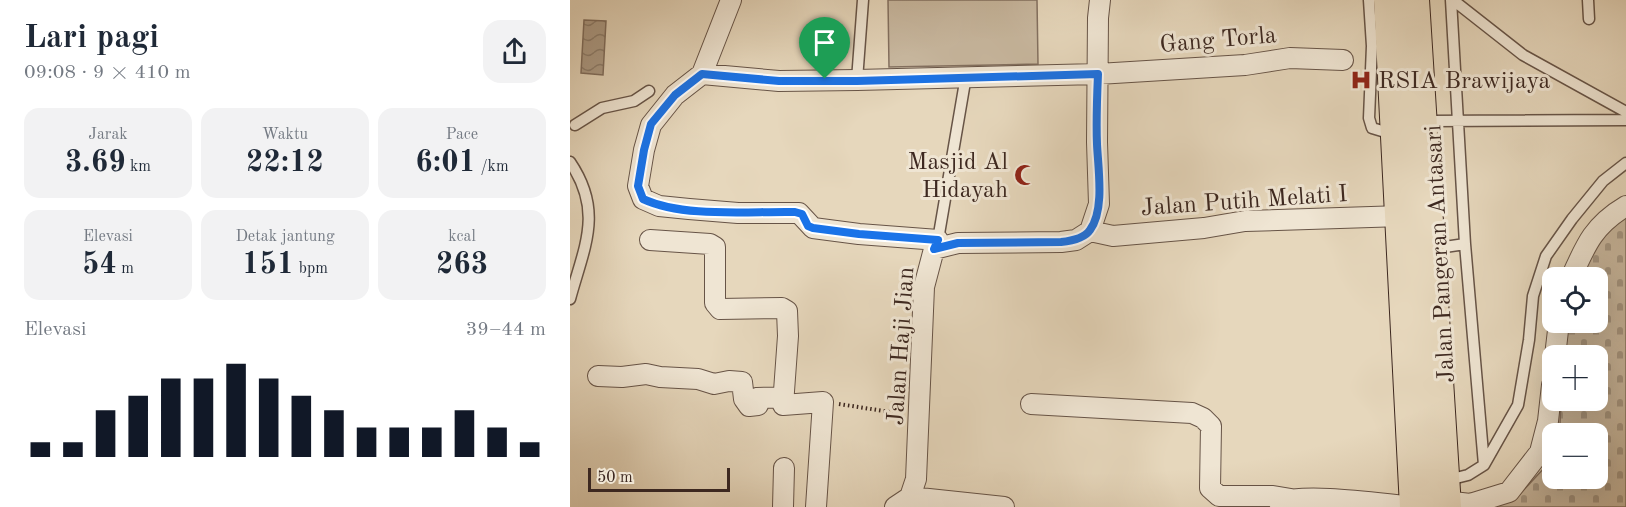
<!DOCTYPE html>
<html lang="id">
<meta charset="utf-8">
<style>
body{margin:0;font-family:"Old Standard TT",serif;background:#f2f2f3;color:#1f2937;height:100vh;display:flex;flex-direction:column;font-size:22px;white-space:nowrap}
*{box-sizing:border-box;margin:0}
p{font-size:20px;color:#747a83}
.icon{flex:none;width:33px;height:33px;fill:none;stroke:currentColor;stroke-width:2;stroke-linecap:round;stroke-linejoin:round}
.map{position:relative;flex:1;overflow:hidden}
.panel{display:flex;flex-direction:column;background:#fff;width:570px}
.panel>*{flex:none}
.fabs{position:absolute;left:972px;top:267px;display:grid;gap:12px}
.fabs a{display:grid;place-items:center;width:66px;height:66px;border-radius:12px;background:#fff;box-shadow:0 6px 24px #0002;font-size:30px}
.scale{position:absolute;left:18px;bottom:15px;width:142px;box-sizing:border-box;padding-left:6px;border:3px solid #3d2820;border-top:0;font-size:16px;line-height:21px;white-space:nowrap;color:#3d2820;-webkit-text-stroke:4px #efe5d3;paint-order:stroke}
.pin{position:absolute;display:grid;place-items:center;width:51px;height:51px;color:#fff;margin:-62px -26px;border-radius:50% 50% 50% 0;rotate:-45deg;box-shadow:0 0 6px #0007}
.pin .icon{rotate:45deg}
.round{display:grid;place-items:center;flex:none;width:63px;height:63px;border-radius:18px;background:#f2f2f3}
.headline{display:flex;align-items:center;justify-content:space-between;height:102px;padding:0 24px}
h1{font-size:33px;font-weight:600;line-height:45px}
.figures{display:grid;grid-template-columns:repeat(3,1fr);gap:9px;height:102px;padding:6px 24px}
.figures div{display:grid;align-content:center;border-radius:15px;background:#f2f2f3;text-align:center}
.figures b{font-size:30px;font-weight:600}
.figures small{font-size:16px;font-weight:400}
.figures p{font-size:16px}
.chart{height:168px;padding:12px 24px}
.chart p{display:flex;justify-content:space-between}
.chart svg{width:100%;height:108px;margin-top:6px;stroke:#111827;stroke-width:6}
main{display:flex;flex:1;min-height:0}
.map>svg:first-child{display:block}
.cemetery{fill:url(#cemetery-stones);stroke:#837060;stroke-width:1.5}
.pitch{fill:#c9b9a1;stroke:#837060;stroke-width:1.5}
.water{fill:url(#water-waves);stroke:#806e5e;stroke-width:1.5}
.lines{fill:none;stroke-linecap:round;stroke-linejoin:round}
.lane-casing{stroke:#675447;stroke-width:13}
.street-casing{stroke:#675447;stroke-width:22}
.primary-casing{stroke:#3d2820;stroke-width:34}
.path{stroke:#3d2820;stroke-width:4;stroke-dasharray:1.5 3;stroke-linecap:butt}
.lane{stroke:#efe5d3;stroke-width:10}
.street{stroke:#efe5d3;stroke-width:20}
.primary{stroke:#e6d7bc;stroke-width:32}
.route-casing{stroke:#fff;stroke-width:12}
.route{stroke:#1a73e8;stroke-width:8}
.labels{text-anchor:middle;stroke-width:6;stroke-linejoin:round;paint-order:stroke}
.street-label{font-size:24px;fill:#3d2820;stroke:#efe5d3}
.poi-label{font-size:24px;fill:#3d2820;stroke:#efe5d3;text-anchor:start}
</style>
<main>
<section class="panel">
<div class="headline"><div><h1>Lari pagi</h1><p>09:08 · 9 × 410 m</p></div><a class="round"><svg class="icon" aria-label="share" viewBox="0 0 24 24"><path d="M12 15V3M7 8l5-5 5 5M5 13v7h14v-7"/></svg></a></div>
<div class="figures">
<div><p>Jarak</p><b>3.69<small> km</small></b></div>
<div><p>Waktu</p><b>22:12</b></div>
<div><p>Pace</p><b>6:01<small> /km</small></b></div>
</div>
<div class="figures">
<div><p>Elevasi</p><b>54<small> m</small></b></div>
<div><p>Detak jantung</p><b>151<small> bpm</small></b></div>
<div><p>kcal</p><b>263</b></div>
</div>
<div class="chart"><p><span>Elevasi</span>39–44 m</p>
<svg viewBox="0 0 160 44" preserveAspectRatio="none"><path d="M5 44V38M15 44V38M25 44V25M35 44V19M45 44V12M55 44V12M65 44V6M75 44V12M85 44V19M95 44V25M105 44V32M115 44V32M125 44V32M135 44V25M145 44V32M155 44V38"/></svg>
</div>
</section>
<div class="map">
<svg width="1056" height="507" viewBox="0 0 1056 507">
<defs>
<pattern id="cemetery-stones" width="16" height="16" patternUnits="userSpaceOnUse" patternTransform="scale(1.5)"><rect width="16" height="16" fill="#c9b9a1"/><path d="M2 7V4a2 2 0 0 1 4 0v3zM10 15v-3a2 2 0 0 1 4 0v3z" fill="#a49683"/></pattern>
<pattern id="water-waves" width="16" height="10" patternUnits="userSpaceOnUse" patternTransform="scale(1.5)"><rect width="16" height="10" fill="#ad9c87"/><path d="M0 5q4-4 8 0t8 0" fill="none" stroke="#8e7f6e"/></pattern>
</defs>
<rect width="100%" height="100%" fill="#e6d7bc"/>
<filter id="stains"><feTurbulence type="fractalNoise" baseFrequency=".00333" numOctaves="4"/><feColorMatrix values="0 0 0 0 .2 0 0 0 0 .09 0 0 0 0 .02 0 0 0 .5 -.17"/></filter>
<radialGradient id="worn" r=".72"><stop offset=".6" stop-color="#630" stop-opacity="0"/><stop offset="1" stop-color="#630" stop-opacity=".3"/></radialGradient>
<!-- cemetery -->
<path class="cemetery" d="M1056 214V507H912L949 495 975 467 982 444V478H1028V434L986 433 990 423 991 401 1028 400V356L993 355 995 323 1028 322V278L1005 277 1033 232Z"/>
<!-- pitch -->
<path class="pitch" d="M318 0H467L468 64 319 67Z"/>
<!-- water -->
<path class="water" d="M14 20 36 21 33 75 11 73Z"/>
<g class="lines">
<defs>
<path id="lane" d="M799 0 802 46 799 118 802 128 812 131 823 130
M881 0 895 244 914 465
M883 0 953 55 1056 112
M1018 0 1019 19
M287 80 293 0
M861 121 1056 120
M5 125 32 108 64 101 79 91
M0 162C34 212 14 247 0 299
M368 240 396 76
M868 248 895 244
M882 479 898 475 914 465 948 405 959 340 963 296 976 256 1002 219 1033 181 1056 163"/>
<path id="street" d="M161 0 132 74 105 95 81 125 74 150 68 186 73 199 89 206 119 209 168 213H229L243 228 289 234 368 240 364 249
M132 74 209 81 287 80 528 74 675 65 720 58 773 60
M520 231 543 236 634 228 675 221 832 216
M80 240 140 244 145 247V303L150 309 212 308 217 311 218 336 213 405 253 402 246 507
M1001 278C1016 244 1024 225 1056 206
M985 356 989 322
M28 376 52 377 76 374 90 377 128 379 144 384 159 381 172 382 174 399 179 406 188 405 187 398 213 397
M461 404 622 413 633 418 641 426 640 488 649 496H703L721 499
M340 497 434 507
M709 502C741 493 810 504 846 507
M883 502 900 504 939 492 970 452 978 421 982 385
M213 507 214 468
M325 507 340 497 346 479 354 287 364 249 388 243 491 242 506 240 520 231 529 204 527 142 528 18 530 0"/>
<path id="primary" d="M820 0 846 507
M843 0 875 507"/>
</defs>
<!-- lane casing -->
<use href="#lane" class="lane-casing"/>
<!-- street casing -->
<use href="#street" class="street-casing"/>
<!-- primary casing -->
<use href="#primary" class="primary-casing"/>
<!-- path -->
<path class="path" d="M269 404 333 414"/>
<!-- lane -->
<use href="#lane" class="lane"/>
<!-- street -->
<use href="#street" class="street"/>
<!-- primary -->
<use href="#primary" class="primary"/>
</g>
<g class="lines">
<defs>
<path id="route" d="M132 74 209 81H287L528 74C527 97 526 121 527 144 528 168 535 210 520 230 514 239 501 241 491 242L388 243 364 249 368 240 289 234 243 228 238 226 232 214 225 212C179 211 114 218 73 199L68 186 74 150 81 124 105 95Z"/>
</defs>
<!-- route casing -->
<use href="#route" class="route-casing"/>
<!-- route -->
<use href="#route" class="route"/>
</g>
<!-- icons -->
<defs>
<symbol id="hospital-bare" viewBox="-9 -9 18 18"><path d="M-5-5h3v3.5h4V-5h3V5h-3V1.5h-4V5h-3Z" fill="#8f2418" stroke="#efe5d3" stroke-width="2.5" paint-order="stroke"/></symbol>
<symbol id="mosque-bare" viewBox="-9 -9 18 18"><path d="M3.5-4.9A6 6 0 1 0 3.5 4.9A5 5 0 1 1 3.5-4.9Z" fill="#8f2418" stroke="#efe5d3" stroke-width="2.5" paint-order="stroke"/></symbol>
</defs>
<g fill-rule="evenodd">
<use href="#hospital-bare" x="776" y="65" width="30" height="30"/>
<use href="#mosque-bare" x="440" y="160" width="30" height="30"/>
</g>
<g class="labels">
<!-- street labels -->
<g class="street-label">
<text transform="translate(648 39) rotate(-5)" y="8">Gang Torla</text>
<text transform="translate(674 200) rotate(-4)" y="8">Jalan Putih Melati I</text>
<text transform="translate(869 254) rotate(-93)" y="8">Jalan Pangeran Antasari</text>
<text transform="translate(330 346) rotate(-86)" y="8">Jalan Haji Jian</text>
</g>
<!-- poi labels -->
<g class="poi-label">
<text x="808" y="88">RSIA Brawijaya</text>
<text x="438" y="169" text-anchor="end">Masjid Al<tspan x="438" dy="28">Hidayah</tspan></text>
</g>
</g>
<rect width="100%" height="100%" filter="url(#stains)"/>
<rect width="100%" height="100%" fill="url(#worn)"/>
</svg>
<div class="fabs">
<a><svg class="icon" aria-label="locate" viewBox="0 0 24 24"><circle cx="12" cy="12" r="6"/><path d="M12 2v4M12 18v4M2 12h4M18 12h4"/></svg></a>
<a>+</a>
<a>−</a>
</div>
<div class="scale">50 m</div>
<div class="pin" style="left:255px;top:79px;background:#1e9e55"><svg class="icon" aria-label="arrive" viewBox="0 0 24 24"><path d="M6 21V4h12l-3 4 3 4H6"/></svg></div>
</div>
</main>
